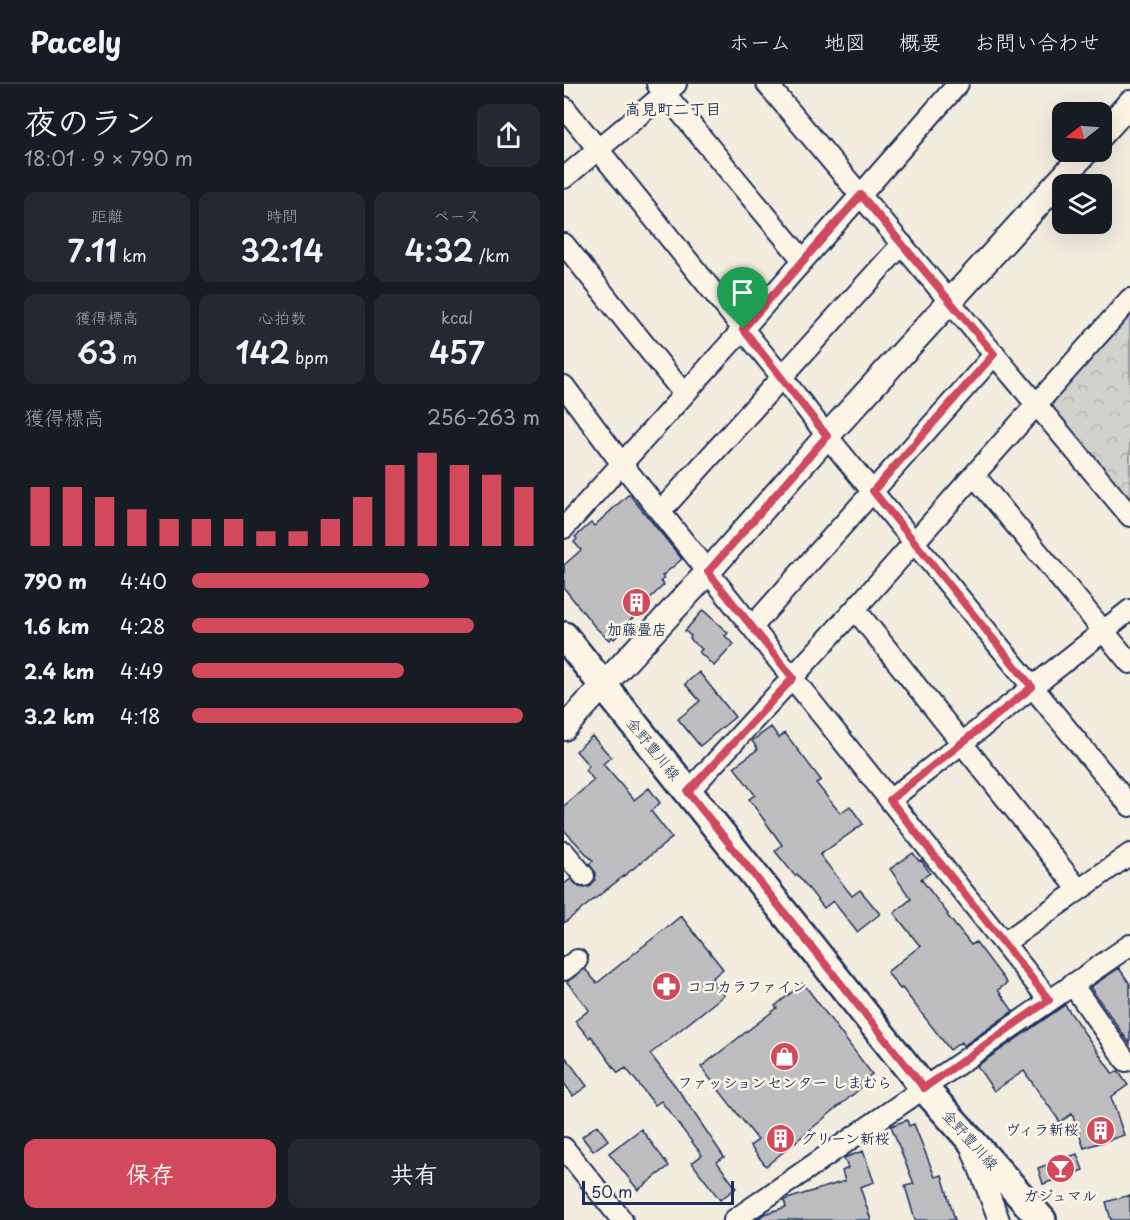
<!DOCTYPE html>
<html lang="ja">
<meta charset="utf-8">
<style>
body{margin:0;font-family:"Playpen Sans","Klee One",sans-serif;background:#242831;color:#f1f3f6;height:100vh;display:flex;flex-direction:column;font-size:22px;white-space:nowrap}
*{box-sizing:border-box;margin:0}
p{font-size:20px;color:#9ea1a6}
.icon{flex:none;width:33px;height:33px;fill:none;stroke:currentColor;stroke-width:2;stroke-linecap:round;stroke-linejoin:round}
.map{position:relative;flex:1;overflow:hidden}
.drawer{display:flex;flex-direction:column;background:#171b24;width:564px}
.drawer>*{flex:none}
.needle{width:39px;rotate:253deg}
.fabs{position:absolute;left:488px;top:18px;display:grid;gap:12px}
.fabs a{display:grid;place-items:center;width:60px;height:60px;border-radius:12px;background:#171b24;box-shadow:0 6px 24px #0002;font-size:30px}
.scale{position:absolute;left:18px;bottom:15px;width:152px;box-sizing:border-box;padding-left:6px;border:3px solid #1b2f5e;border-top:0;font-size:16px;line-height:21px;white-space:nowrap;color:#1b2f5e;-webkit-text-stroke:4px #fcf5e5;paint-order:stroke}
.pin{position:absolute;display:grid;place-items:center;width:51px;height:51px;color:#fff;margin:-62px -26px;border-radius:50% 50% 50% 0;rotate:-45deg;box-shadow:0 0 6px #0007}
.pin .icon{rotate:45deg}
.round{display:grid;place-items:center;flex:none;width:63px;height:63px;border-radius:12px;background:#242831}
.overview{display:flex;align-items:center;justify-content:space-between;height:102px;padding:0 24px}
h1{font-size:33px;font-weight:600;line-height:45px}
.metrics{display:grid;grid-template-columns:repeat(3,1fr);gap:9px;height:102px;padding:6px 24px}
.metrics div{display:grid;align-content:center;border-radius:12px;background:#242831;text-align:center}
.metrics b{font-size:30px;font-weight:600}
.metrics small{font-size:16px;font-weight:400}
.metrics p{font-size:16px}
.chart{height:168px;padding:12px 24px}
.chart p{display:flex;justify-content:space-between}
.chart svg{width:100%;height:108px;margin-top:6px;stroke:#d1495b;stroke-width:6}
.primary-button{display:flex;gap:12px;margin-top:auto;padding:12px 24px}
.primary-button a{flex:1;height:69px;border-radius:12px;background:#d1495b;color:#fff;font-size:24px;font-weight:600;line-height:69px;text-align:center}
.primary-button a+a{background:#242831;color:#f1f3f6}
ul{padding:0 24px;list-style:none;font-size:20px}
li{display:grid;grid-template-columns:96px 72px 1fr;align-items:center;height:45px}
li i{height:15px;border-radius:8px;background:#d1495b}
header{display:flex;align-items:center;gap:36px;box-sizing:border-box;height:84px;padding:0 30px;background:#171b24;border-bottom:2px solid #363941}
header strong{font-size:28px}
nav{display:flex;gap:33px;margin-inline-start:auto;font-size:21px}
main{display:flex;flex:1;min-height:0}
.map>svg:first-child{display:block}
.forest{fill:url(#forest-crowns);stroke:#778095;stroke-width:1.5}
.building{fill:#bebec0;stroke:#1b2f5e;stroke-width:1.5}
.lines{fill:none;stroke-linecap:round;stroke-linejoin:round}
.minor-casing{stroke:#1b2f5e;stroke-width:24}
.tertiary-casing{stroke:#1b2f5e;stroke-width:28}
.secondary-casing{stroke:#1b2f5e;stroke-width:32}
.minor{stroke:#fcf5e5;stroke-width:20}
.tertiary{stroke:#fcf5e5;stroke-width:24}
.secondary{stroke:#fcf5e5;stroke-width:27}
.route-casing{stroke:#fff;stroke-width:12}
.route{stroke:#d1495b;stroke-width:8}
.labels{text-anchor:middle;stroke-width:5;stroke-linejoin:round;paint-order:stroke}
.poi-label{font-size:15px;font-weight:bold;fill:#1b2f5e;stroke:#fcf5e5}
.street-label{font-size:15px;fill:#1b2f5e;stroke:#fcf5e5}
.neighbourhood-label{font-size:16px;font-weight:bold;fill:#1b2f5e;stroke:#fcf5e5}
</style>
<header>
<strong>Pacely</strong>
<nav><a>ホーム</a><a>地図</a><a>概要</a><a>お問い合わせ</a></nav>
</header>
<main>
<section class="drawer">
<div class="overview"><div><h1>夜のラン</h1><p>18:01 · 9 × 790 m</p></div><a class="round"><svg class="icon" aria-label="share" viewBox="0 0 24 24"><path d="M12 15V3M7 8l5-5 5 5M5 13v7h14v-7"/></svg></a></div>
<div class="metrics">
<div><p>距離</p><b>7.11<small> km</small></b></div>
<div><p>時間</p><b>32:14</b></div>
<div><p>ペース</p><b>4:32<small> /km</small></b></div>
</div>
<div class="metrics">
<div><p>獲得標高</p><b>63<small> m</small></b></div>
<div><p>心拍数</p><b>142<small> bpm</small></b></div>
<div><p>kcal</p><b>457</b></div>
</div>
<div class="chart"><p><span>獲得標高</span>256–263 m</p>
<svg viewBox="0 0 160 44" preserveAspectRatio="none"><path d="M5 44V20M15 44V20M25 44V24M35 44V29M45 44V33M55 44V33M65 44V33M75 44V38M85 44V38M95 44V33M105 44V24M115 44V11M125 44V6M135 44V11M145 44V15M155 44V20"/></svg>
</div>
<ul>
<li><b>790 m</b>4:40<i style="width:68%"></i></li>
<li><b>1.6 km</b>4:28<i style="width:81%"></i></li>
<li><b>2.4 km</b>4:49<i style="width:61%"></i></li>
<li><b>3.2 km</b>4:18<i style="width:95%"></i></li>
</ul>
<div class="primary-button"><a>保存</a><a>共有</a></div>
</section>
<div class="map">
<svg width="566" height="1136" viewBox="0 0 566 1136">
<defs>
<pattern id="forest-crowns" width="20" height="18" patternUnits="userSpaceOnUse" patternTransform="scale(1.5)"><rect width="20" height="18" fill="#d3d1cc"/><path d="M2 6a3 3 0 1 1 6 0M12 15a3 3 0 1 1 6 0" fill="none" stroke="#b5b4b2"/></pattern>
</defs>
<rect width="100%" height="100%" fill="#f3ede0"/>
<filter id="ink" filterUnits="userSpaceOnUse"><feTurbulence type="fractalNoise" baseFrequency=".0167" numOctaves="2"/><feDisplacementMap in="SourceGraphic" scale="12" xChannelSelector="R" yChannelSelector="G"/><feConvolveMatrix kernelMatrix="1 2 1 2 8 2 1 2 1" color-interpolation-filters="sRGB"/></filter>
<g filter="url(#ink)">
<!-- forest -->
<path class="forest" d="M566 227V419L489 325 490 316Z"/>
<!-- building -->
<path class="building" d="M65 410 118 475 98 492 100 494 97 497 100 501 85 515 87 517 61 541 63 543 50 555 48 553 45 556 31 543 0 504V481L17 466 10 458 13 455 11 453 27 439 30 442Z
M139 526 164 549 161 552 170 560 150 582 135 568 138 565 129 558 126 554 127 552 121 547Z
M135 588 171 633 136 662 114 635 136 617 121 600Z
M207 643 215 654 221 649 257 696 252 699 276 729 286 722 299 740 256 771 288 812 296 806 316 830 293 848 269 817 260 824 233 790 231 792 211 767 218 761 185 715 191 711 170 683 194 665 188 657Z
M28 652 47 673 39 680 70 716 85 704 96 719 87 727 108 754 0 839V800L7 795 15 803 21 804 27 802 31 796 32 789 25 780 29 777 0 746V722L30 696 21 686 25 682 12 667Z
M349 769 355 777 357 776 366 789 357 795 384 830 383 831 407 861 412 858 443 899 434 906 449 927 399 962 397 958 386 966 338 904 336 905 323 888 356 862 330 829 347 815 326 785Z
M117 832 159 885 147 895 160 911 86 970 113 1004 160 1073 153 1078 172 1104 156 1116 128 1079 138 1071 97 1017 91 1021 62 984 54 989 27 952 25 954 11 937 25 926 3 898 21 885 33 899Z
M555 884 566 900V960L526 903Z
M239 899 308 990 294 1000 297 1004 202 1082 186 1062 194 1056 137 983 213 924 211 922Z
M501 921 549 990 554 987 564 1001 547 1013 560 1051 520 1064 508 1030 496 1038 460 987 430 1007 413 982Z
M0 971 23 1002 9 1012 0 999Z
M343 1036 345 1042 350 1040 371 1093 378 1091 391 1136H351L341 1102 350 1100 327 1042Z
M33 1041 44 1056 29 1067 18 1053Z
M77 1045 105 1082 74 1106 45 1069Z
M299 1067 310 1098 296 1103 307 1136H193L200 1130 222 1123 220 1116 281 1097 278 1087 284 1084 280 1074Z
M513 1070 519 1086 479 1100 474 1084Z
M566 1111V1136H547L542 1118Z"/>
<g class="lines">
<defs>
<path id="minor" d="M93 0 239 176
M203 0 566 432
M0 23 217 292 263 352 566 722
M0 94 112 0
M0 160 120 310
M0 302 58 380 485 916
M410 391 566 579
M96 428 338 160
M0 444 179 245 394 0
M291 525 515 806
M188 543 431 270
M124 708 291 525 566 215
M326 716 566 526
M0 768 20 792
M440 859 566 770
M0 886 13 876
M508 900 562 977
M407 1063 435 1136
M0 1064 58 1136
M170 1136 566 861"/>
<path id="tertiary" d="M537 51 566 19
M0 644 144 488 263 352 522 68"/>
<path id="secondary" d="M0 552 360 1004 478 1136"/>
</defs>
<!-- minor casing -->
<use href="#minor" class="minor-casing"/>
<!-- tertiary casing -->
<use href="#tertiary" class="tertiary-casing"/>
<!-- secondary casing -->
<use href="#secondary" class="secondary-casing"/>
<!-- minor -->
<use href="#minor" class="minor"/>
<!-- tertiary -->
<use href="#tertiary" class="tertiary"/>
<!-- secondary -->
<use href="#secondary" class="secondary"/>
</g>
</g>
<g class="lines" filter="url(#ink)">
<defs>
<path id="route" d="M297 111 430 270 309 407 468 603 326 716 485 916 360 1004 124 708 229 594 144 488 263 352 179 245Z"/>
</defs>
<!-- route casing -->
<use href="#route" class="route-casing"/>
<!-- route -->
<use href="#route" class="route"/>
</g>
<!-- icons -->
<defs>
<symbol id="building-disc" viewBox="-11 -11 22 22"><circle r="9.5" fill="#d1495b" stroke="#fcf5e5"/><path d="M-4-6H4V6H1V3H-1V6H-4ZM-2.5-4.3h1.7v1.8h-1.7ZM.8-4.3h1.7v1.8H.8ZM-2.5-1h1.7V.8h-1.7ZM.8-1h1.7V.8H.8Z" fill="#fff"/></symbol>
<symbol id="pharmacy-disc" viewBox="-11 -11 22 22"><circle r="9.5" fill="#d1495b" stroke="#fcf5e5"/><path d="M-2-6h4v4h4v4h-4v4h-4v-4h-4v-4h4Z" fill="#fff"/></symbol>
<symbol id="shop-disc" viewBox="-11 -11 22 22"><circle r="9.5" fill="#d1495b" stroke="#fcf5e5"/><path d="M-5-2.5h2.3a2.7 3.5 0 0 1 5.4 0H5L5.5 6h-11ZM-1.5-2.5h3a1.5 2.3 0 0 0-3 0Z" fill="#fff"/></symbol>
<symbol id="bar-disc" viewBox="-11 -11 22 22"><circle r="9.5" fill="#d1495b" stroke="#fcf5e5"/><path d="M-6-5H6L.8 .8V4.5H3.5V6h-7V4.5H-.8V.8Z" fill="#fff"/></symbol>
</defs>
<g fill-rule="evenodd">
<use href="#building-disc" x="56" y="502" width="33" height="33"/>
<use href="#pharmacy-disc" x="86" y="886" width="33" height="33"/>
<use href="#shop-disc" x="204" y="956" width="33" height="33"/>
<use href="#building-disc" x="520" y="1030" width="33" height="33"/>
<use href="#building-disc" x="200" y="1038" width="33" height="33"/>
<use href="#bar-disc" x="480" y="1068" width="33" height="33"/>
</g>
<g class="labels">
<!-- poi labels -->
<g class="poi-label">
<text x="73" y="551">加藤畳店</text>
<text x="123" y="908" text-anchor="start">ココカラファイン</text>
<text x="221" y="1004">ファッションセンター しまむら</text>
<text x="515" y="1051" text-anchor="end">ヴィラ新桜</text>
<text x="237" y="1060" text-anchor="start">グリーン新桜</text>
<text x="496" y="1117">ガジュマル</text>
</g>
<!-- street labels -->
<g class="street-label">
<text transform="translate(89 665) rotate(51)" y="5">金野豊川線</text>
<text transform="translate(406 1056) rotate(48)" y="5">金野豊川線</text>
</g>
<!-- neighbourhood labels -->
<g class="neighbourhood-label">
<text x="109" y="31">高見町二丁目</text>
</g>
</g>
</svg>
<div class="fabs">
<a><svg class="needle" viewBox="-14 -14 28 28"><path d="M0-13l5 13h-10z" fill="#e53935"/><path d="M0 13l5-13h-10z" fill="#9ea1a6"/></svg></a>
<a><svg class="icon" aria-label="layers" viewBox="0 0 24 24"><path d="M12 4l9 5-9 5-9-5zM3 14l9 5 9-5"/></svg></a>
</div>
<div class="scale">50 m</div>
<div class="pin" style="left:179px;top:245px;background:#1e9e55"><svg class="icon" aria-label="arrive" viewBox="0 0 24 24"><path d="M6 21V4h12l-3 4 3 4H6"/></svg></div>
</div>
</main>
